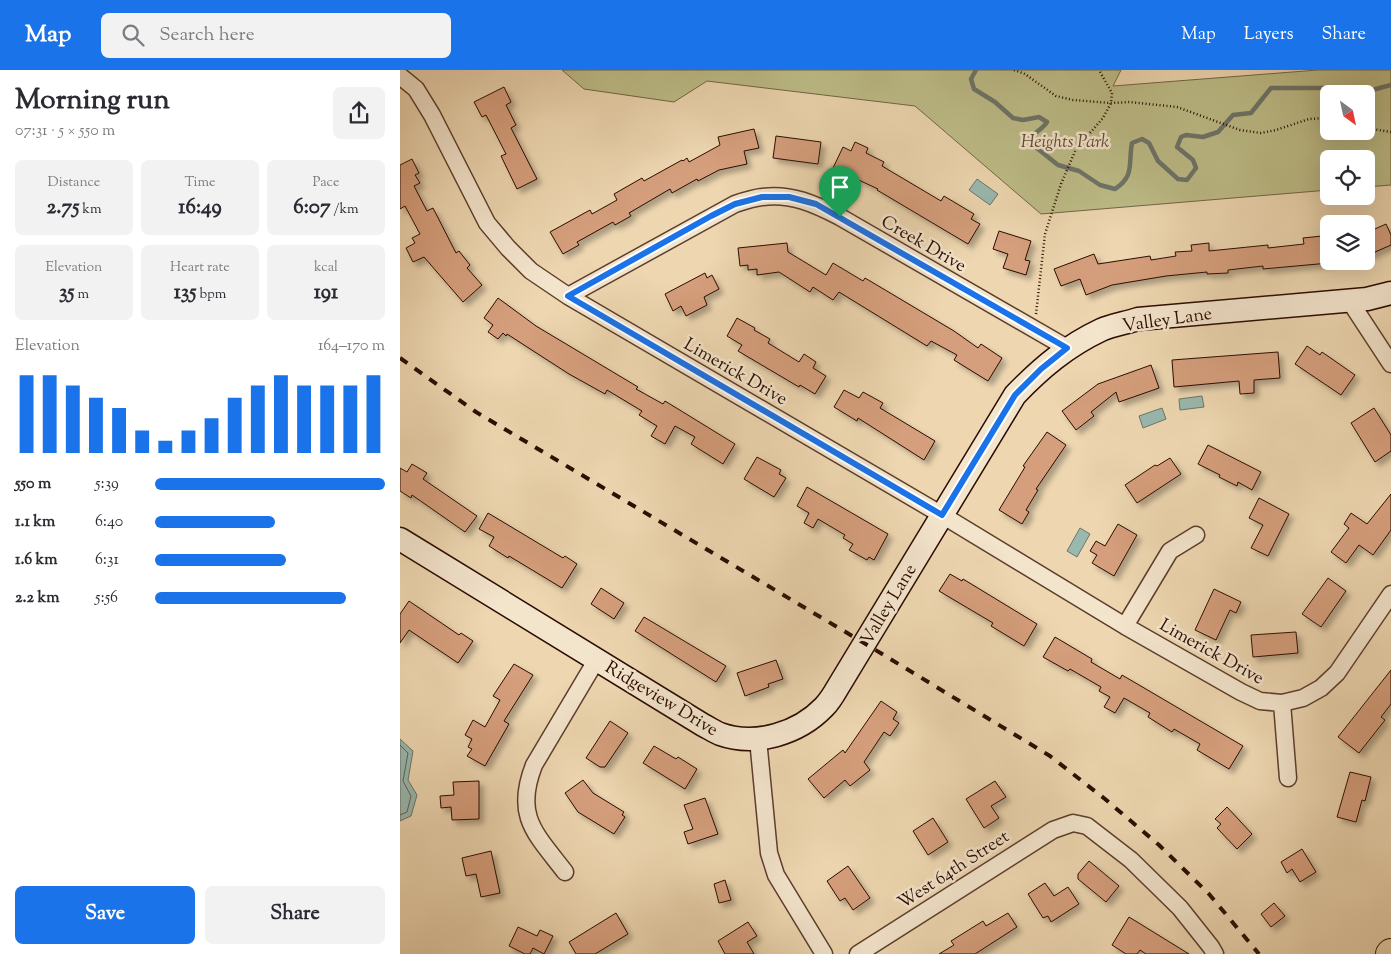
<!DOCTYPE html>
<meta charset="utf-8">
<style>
body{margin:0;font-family:"Sorts Mill Goudy",serif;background:#f2f2f3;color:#2b2b33;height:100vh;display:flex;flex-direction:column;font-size:19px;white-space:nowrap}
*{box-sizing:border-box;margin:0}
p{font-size:16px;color:#7c7c81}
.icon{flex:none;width:28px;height:28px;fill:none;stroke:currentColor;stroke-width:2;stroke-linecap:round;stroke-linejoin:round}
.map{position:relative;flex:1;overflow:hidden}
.sheet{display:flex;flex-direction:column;background:#fff;width:400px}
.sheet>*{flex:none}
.needle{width:32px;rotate:147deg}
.fabs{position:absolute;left:920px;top:15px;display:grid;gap:10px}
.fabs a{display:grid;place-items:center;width:55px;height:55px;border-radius:8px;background:#fff;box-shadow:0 5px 20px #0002;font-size:25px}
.pin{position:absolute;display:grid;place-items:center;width:42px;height:42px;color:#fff;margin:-51px -21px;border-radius:50% 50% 50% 0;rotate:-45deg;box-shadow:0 0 5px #0007}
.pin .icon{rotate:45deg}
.round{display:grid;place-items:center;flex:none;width:52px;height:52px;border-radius:8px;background:#f2f2f3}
.overview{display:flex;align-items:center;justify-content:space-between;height:85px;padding:0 15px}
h1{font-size:28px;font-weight:700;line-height:38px}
.metrics{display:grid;grid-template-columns:repeat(3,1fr);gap:8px;height:85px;padding:5px 15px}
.metrics div{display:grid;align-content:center;border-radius:8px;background:#f2f2f3;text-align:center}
.metrics b{font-size:21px;font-weight:700}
.metrics small{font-size:14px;font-weight:400}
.metrics p{font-size:14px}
.chart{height:140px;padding:10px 15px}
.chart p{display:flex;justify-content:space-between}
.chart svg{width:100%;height:90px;margin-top:5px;stroke:#1a73e8;stroke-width:6}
.cta{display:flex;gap:10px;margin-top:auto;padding:10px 15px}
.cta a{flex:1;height:58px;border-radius:8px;background:#1a73e8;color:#fff;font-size:20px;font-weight:700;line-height:58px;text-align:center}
.cta a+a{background:#f2f2f3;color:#2b2b33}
ul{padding:0 15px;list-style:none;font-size:16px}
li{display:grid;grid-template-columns:80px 60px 1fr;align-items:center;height:38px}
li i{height:12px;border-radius:6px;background:#1a73e8}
header{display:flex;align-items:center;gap:30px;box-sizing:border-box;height:70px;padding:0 25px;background:#1a73e8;color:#fff}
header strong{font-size:24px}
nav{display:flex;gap:28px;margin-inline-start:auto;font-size:18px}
.search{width:350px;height:45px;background:#f2f2f3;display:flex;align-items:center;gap:12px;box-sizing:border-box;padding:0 18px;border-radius:8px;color:#7c7c81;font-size:19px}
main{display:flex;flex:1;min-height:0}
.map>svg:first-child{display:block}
.green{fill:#bdbd88;stroke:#746444;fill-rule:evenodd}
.water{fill:#99b9af;stroke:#6d7469}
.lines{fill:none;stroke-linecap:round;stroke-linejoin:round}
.shore{stroke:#626258;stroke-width:1}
.stream{stroke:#6d7469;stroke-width:4.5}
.building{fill:#d59e7b;stroke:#2b0c00;filter:url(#shadow)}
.street-casing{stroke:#5c3e2c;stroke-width:19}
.secondary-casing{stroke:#2b0c00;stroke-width:25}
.highway-casing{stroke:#2b0c00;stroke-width:30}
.path{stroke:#2b0c00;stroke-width:2.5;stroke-dasharray:1 2.5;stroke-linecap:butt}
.street{stroke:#f3e4cc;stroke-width:16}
.secondary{stroke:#f3e4cc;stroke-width:22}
.highway{stroke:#edd6b0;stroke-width:28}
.rail{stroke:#2b0c00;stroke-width:4;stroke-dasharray:9 9;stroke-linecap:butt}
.route-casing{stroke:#fff;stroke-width:10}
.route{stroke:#1a73e8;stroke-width:6}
.labels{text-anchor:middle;stroke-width:5;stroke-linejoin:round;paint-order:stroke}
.park-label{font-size:18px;font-style:italic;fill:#5e4a30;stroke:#f3e4cc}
.street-label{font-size:18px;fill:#2b0c00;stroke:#f3e4cc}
</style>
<header>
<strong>Map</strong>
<div class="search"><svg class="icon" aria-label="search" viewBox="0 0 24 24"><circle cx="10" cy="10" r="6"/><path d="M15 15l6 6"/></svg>Search here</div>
<nav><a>Map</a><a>Layers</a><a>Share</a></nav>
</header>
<main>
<section class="sheet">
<div class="overview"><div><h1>Morning run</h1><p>07:31 · 5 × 550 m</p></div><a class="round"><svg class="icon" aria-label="share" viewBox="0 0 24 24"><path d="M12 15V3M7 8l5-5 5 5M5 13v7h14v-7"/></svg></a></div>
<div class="metrics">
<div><p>Distance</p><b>2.75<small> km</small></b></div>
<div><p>Time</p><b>16:49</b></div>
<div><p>Pace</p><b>6:07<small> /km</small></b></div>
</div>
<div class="metrics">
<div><p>Elevation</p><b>35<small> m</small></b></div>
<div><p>Heart rate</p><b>135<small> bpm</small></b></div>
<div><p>kcal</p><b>191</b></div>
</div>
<div class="chart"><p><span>Elevation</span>164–170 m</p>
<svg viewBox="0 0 160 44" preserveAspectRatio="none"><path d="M5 44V6M15 44V6M25 44V11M35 44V17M45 44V22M55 44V33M65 44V38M75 44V33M85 44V27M95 44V17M105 44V11M115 44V6M125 44V11M135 44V11M145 44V11M155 44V6"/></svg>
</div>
<ul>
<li><b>550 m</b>5:39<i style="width:100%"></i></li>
<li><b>1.1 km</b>6:40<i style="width:52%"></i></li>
<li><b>1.6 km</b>6:31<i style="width:57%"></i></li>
<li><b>2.2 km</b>5:56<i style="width:83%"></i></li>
</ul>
<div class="cta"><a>Save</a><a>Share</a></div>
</section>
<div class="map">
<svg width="991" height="884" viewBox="0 0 991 884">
<defs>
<filter id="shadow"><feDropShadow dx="4.5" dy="4.5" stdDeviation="2.5" flood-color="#0004"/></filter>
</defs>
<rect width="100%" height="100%" fill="#edd6b0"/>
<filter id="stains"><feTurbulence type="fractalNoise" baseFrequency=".004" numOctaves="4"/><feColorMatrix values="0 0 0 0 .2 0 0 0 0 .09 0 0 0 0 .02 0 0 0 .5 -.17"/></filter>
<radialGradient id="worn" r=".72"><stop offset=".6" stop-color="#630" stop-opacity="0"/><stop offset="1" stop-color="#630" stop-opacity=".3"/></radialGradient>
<!-- green -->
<path class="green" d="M162 0H721L713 16 918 0H991V115L966 117V89H929V120L641 144 515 36 307 11 274 32 184 19ZM929 24H966V61H929Z"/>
<!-- water -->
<path class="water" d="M577 109 598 124 590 135 569 120Z
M802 326 804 337 780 340 779 329Z
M762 338 766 349 743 358 739 346Z
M680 458 690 464 677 487 667 481Z
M0 669 13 681 8 710 17 725 11 746 0 751Z"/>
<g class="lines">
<!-- shore -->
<path class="shore" d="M0 675 8 683 3 711 11 726 7 742 0 745"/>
<!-- stream -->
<path class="stream" d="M576 0 571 9 574 19 595 32 613 48 623 50 639 47 647 52C644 58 635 62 630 68L633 75 658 95 679 101 700 115 715 119C735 106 728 94 732 73L742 69 749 73 758 91 778 109 787 110 796 98 793 90 777 77 781 67 786 65 803 67 818 62 833 45 851 43 871 18H926L937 24
M964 24 965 22 991 15"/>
</g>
<!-- building -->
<path class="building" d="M104 17 111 32 106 35 116 55 111 58 137 109 117 119 101 86 106 84 86 45 82 47 74 32Z
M354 59 359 78 344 81 347 94 319 100 298 111 297 109 272 123 270 119 229 143 231 146 215 155 213 152 177 172 179 175 163 184 150 162 190 140 192 144 217 130 214 124 242 108 244 111 282 90 283 91 287 88 289 92 320 75 318 67Z
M376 66 421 72 418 94 373 88Z
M455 72 468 78 466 83 484 92 482 96 541 131 544 126 574 144 571 149 580 154 568 174 477 120 478 119 433 98 443 77 451 81Z
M12 89 19 103 15 105 20 113 14 116 27 141 33 138 56 183 59 181 70 195 67 198 82 215 63 232 24 187 13 192 6 178 15 173 12 168 20 164 5 136 0 139V95Z
M986 154 991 165V175L966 186V163Z
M599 161 631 171 625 190 630 191 626 205 603 198 608 184 593 179Z
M922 166V173L929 172V193L863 199V196L828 200V203L807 204V202L766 206 712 215 686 225 680 209 661 216 654 199 694 184 698 194 750 186 751 190 776 186 775 182 792 181 791 175 809 173V181L868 175V178L904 174 903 168Z
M387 173 388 182 426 205 433 193 463 211 465 208 554 261 578 278 581 274 602 288 588 311 554 290 557 285 531 271 527 276 439 222 433 230 413 217 410 222 379 202 357 205V199L348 200V195L340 196 338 178Z
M305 203 307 208 312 205 319 219 304 227 307 235 286 246 281 236 273 241 265 224Z
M98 228 136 256 238 317 236 319 263 334 265 331 335 374 323 394 291 374 295 367 275 356 265 374 251 366 257 356 239 345 242 341 207 320 205 324 169 304 107 264 106 266 103 263 98 269 88 262 93 255 84 248Z
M337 248 355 258 354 260 370 269 368 273 399 292 404 284 416 292 413 298 426 306 415 324 400 315 399 317 338 281 342 275 327 266Z
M907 276 920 285 922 282 955 305 941 325 895 294Z
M878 282 880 308 854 310V323L840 324 839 311 774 317 772 290Z
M751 295 759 318 719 332 716 322 691 342 694 346 676 360 662 341 698 314Z
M444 320 459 328 463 322 483 333 480 338 535 371 524 390 458 348 457 351 434 337Z
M974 338 991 365V381L975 392 951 353Z
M647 362 666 375 636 419 638 420 626 440 629 442 622 454 599 440 625 397 623 396Z
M808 375 861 402 852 420 838 412 837 416 819 407 820 405 798 394Z
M357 387 381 400 379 404 386 408 374 427 344 409Z
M770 388 781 404 737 433 725 415 755 395 757 396Z
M12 394 27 403 23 409 77 446 65 462 12 425 11 428 0 421V398L7 402Z
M407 417 488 464 474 490 469 487 467 490 449 480 453 474 443 468 445 465 418 449 413 458 404 453 409 443 397 436Z
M991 424V460L973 485 959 475 946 493 931 482 949 458 944 454 951 443 967 454Z
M859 428 889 444 868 486 851 478 863 455 849 448Z
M88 443 163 488 165 486 177 494 162 518 109 486 108 488 89 476 94 467 79 459Z
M718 454 737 465 714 506 692 493 697 485 690 481 696 471 705 476Z
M550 504 562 511 563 509 637 554 624 576 591 556 593 553 539 521Z
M928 508 946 521 921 557 902 544Z
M201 518 224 533 214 549 191 534Z
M814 519 841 532 836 543 830 540 816 570 795 560Z
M9 531 59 565 61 563 73 571 58 593 9 560 0 573V544Z
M244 547 326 596 316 612 235 561Z
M896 562 898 583 853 587 851 565Z
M655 567 692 589 691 592 720 609 722 605 843 676 829 699 797 680 800 674 774 659 772 662 748 647 750 643 724 628 715 643 704 637 710 627 699 621 701 617 670 599 668 601 643 587Z
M376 590 383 609 368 614 369 617 345 626 337 603Z
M114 594 133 605 104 651 109 654 85 696 67 686 72 679 68 677 72 669 65 665 73 650 85 657 100 630 93 626Z
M991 600V634L981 647 985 650 959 683 938 667Z
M481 631 497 642 493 649 499 653 490 666 484 662 464 692 470 700 450 716 445 710 424 728 408 709 443 680 445 683Z
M210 651 228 663 205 697H200L186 688Z
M254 676 276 689 278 687 297 699 285 719 243 693Z
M950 702 971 707 965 731 962 730 956 752 937 747Z
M183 710 193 723 224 742 222 745 225 747 214 764 178 742 165 723Z
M79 711V749L52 750 51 737 41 738 40 726 54 725 53 712Z
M595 711 606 727 591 736 599 748 584 758 566 729Z
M305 728 318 764 288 774 284 762 293 759 284 735Z
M827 737 852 764 837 779 817 758 821 754 815 749Z
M533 748 548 772 528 785 513 761Z
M902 779 916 802 900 812 892 799 887 803 881 792Z
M91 781 100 823 81 827 76 804 66 806 62 788Z
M689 791 719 816 706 832 678 809V804Z
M448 796 470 828 453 840 445 828 440 831 427 811Z
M325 810 331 830 319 833 314 814Z
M645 813 654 826 668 817 679 834 651 852 648 846 643 848 628 824Z
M874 833 885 846 871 857 861 844Z
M216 843 228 864 195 884H176L169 872Z
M608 843 617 857 575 884H539L554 875 551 871 583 851 586 856Z
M729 847 789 884H746L740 880 737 884H726L712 875Z
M348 852 357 866 347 872 354 884H325L318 871Z
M118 857 137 866 140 860 153 866 144 884 133 878 130 884H125L109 876Z"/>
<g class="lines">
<defs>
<path id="street" d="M0 6 16 19 32 45 87 153 108 178 131 201 168 226 542 445 725 556 841 622 860 631 882 633 903 628 921 618 937 603 991 524
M168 226 335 134C344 131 353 128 362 127 391 123 415 134 440 147L667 278
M949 230 991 294
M725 556 770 481 796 465
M882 633 888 708
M358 669 369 783 376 805 424 884
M165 802C135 763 114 746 134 695L197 589
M458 884 653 760 673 753 687 756 731 790 780 838 811 877 815 884"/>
<path id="secondary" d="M0 469 303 655C309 658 315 662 320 664 356 677 399 663 424 637 430 631 434 624 438 617L615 325C641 298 667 276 701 260 712 255 726 253 738 249L967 229 991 223"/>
<path id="highway" d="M990 884 991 883"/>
</defs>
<!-- street casing -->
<use href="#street" class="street-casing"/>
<!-- secondary casing -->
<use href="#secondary" class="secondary-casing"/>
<!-- highway casing -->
<use href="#highway" class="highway-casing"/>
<!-- path -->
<path class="path" d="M614 0 625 4 656 26 673 30 711 33 730 32 777 37 840 60 861 63 876 60 909 49 929 48
M966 58 991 62
M636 244 645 164 661 114 676 79 703 48 711 33 712 23 699 0"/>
<!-- street -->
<use href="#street" class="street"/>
<!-- secondary -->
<use href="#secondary" class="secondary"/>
<!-- highway -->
<use href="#highway" class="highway"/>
<!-- rail -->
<path class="rail" d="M0 288 76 342 464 573 650 686 705 729 759 775 809 824 859 884"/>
</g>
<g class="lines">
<defs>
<path id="route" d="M362 127H389L416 134 667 278 641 299 615 325 542 445 168 226 311 146 335 134Z"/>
</defs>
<!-- route casing -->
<use href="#route" class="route-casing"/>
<!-- route -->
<use href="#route" class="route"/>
</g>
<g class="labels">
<!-- park labels -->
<g class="park-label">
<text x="665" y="77">Heights Park</text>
</g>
<!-- street labels -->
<g class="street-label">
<text transform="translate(524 173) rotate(30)" y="6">Creek Drive</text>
<text transform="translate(767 249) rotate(-8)" y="6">Valley Lane</text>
<text transform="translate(336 301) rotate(30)" y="6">Limerick Drive</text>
<text transform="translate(488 534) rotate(-59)" y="6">Valley Lane</text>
<text transform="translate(812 581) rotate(29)" y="6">Limerick Drive</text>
<text transform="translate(262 628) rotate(31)" y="6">Ridgeview Drive</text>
<text transform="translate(553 799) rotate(-33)" y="6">West 64th Street</text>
</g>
</g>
<rect width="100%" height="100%" filter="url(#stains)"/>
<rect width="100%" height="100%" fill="url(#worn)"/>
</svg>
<div class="fabs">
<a><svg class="needle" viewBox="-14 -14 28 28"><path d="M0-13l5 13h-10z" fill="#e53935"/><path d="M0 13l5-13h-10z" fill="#7c7c81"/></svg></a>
<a><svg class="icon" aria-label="locate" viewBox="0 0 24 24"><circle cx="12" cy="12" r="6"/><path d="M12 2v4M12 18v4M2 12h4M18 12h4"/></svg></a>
<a><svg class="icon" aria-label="layers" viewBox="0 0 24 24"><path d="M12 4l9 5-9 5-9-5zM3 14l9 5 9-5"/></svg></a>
</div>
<div class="pin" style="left:440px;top:147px;background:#1e9e55"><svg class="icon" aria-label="arrive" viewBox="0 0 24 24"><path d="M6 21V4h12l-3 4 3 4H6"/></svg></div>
</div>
</main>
